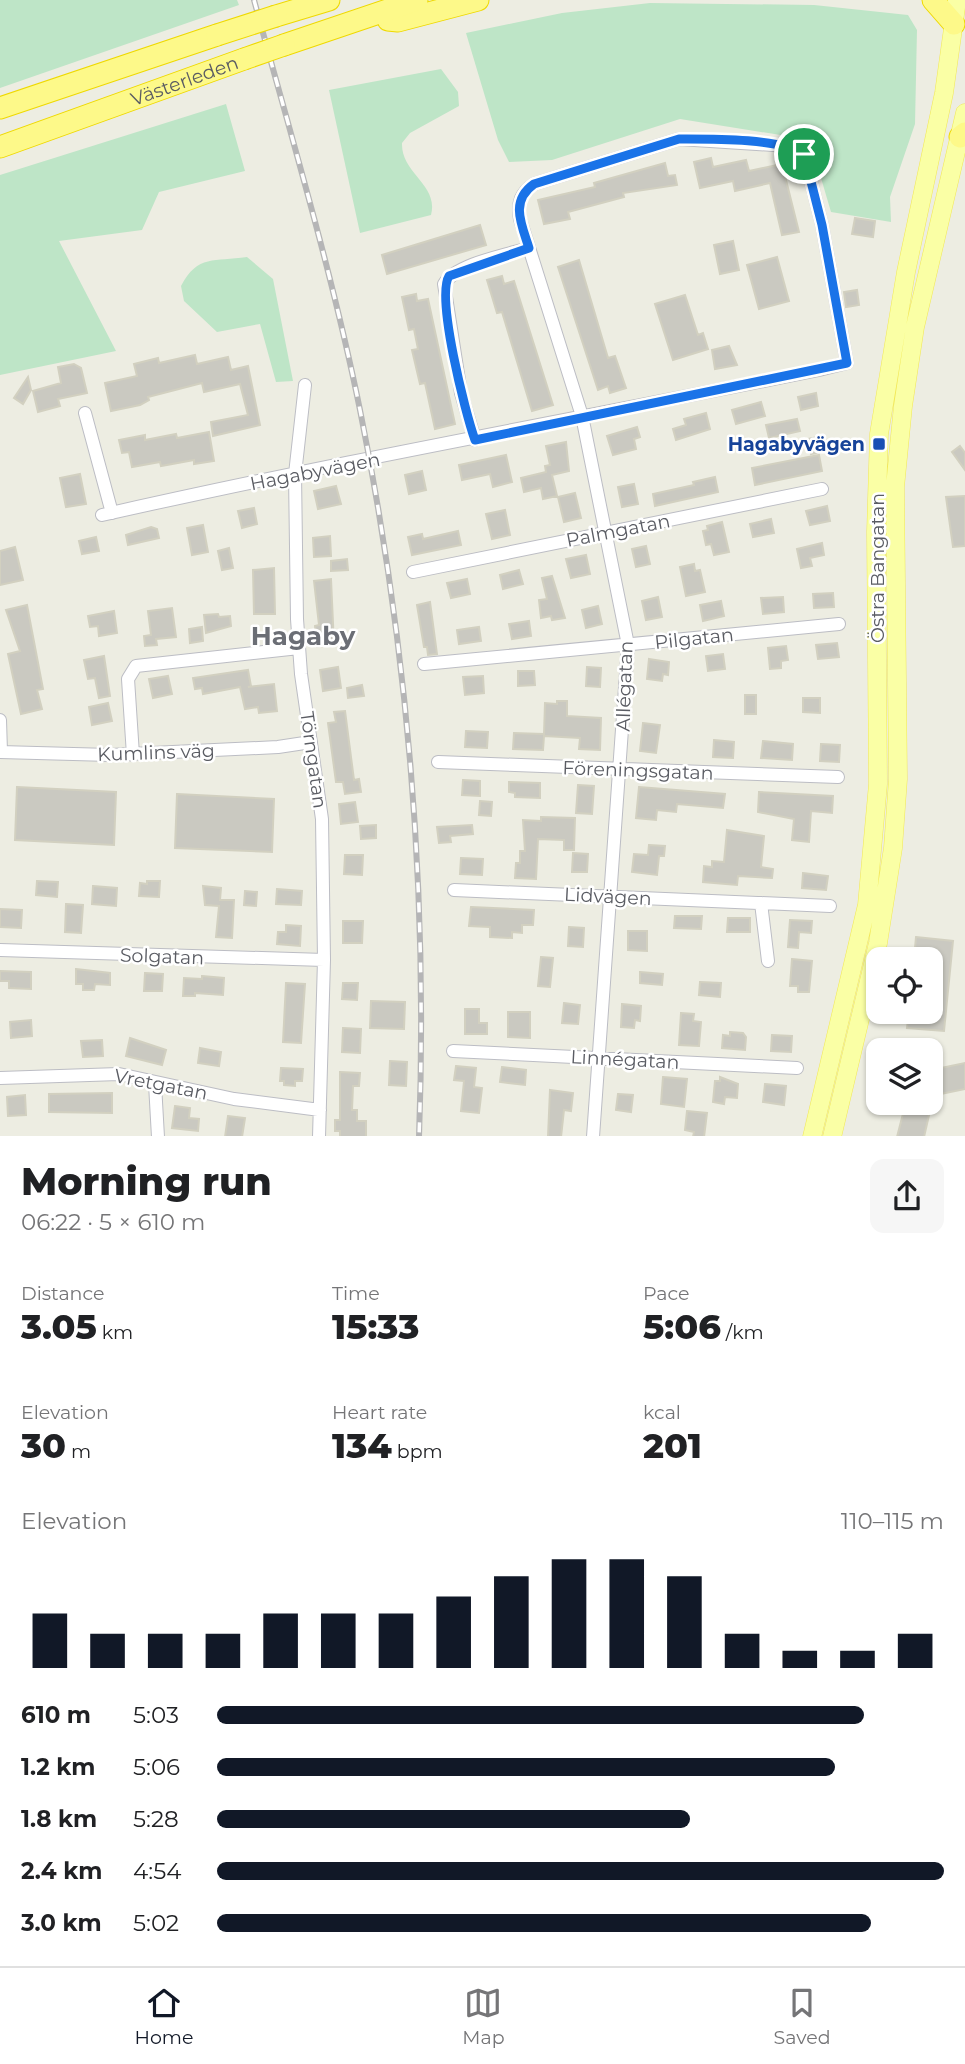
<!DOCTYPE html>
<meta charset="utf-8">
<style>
body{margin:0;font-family:Montserrat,sans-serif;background:#f6f6f6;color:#202124;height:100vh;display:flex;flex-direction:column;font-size:26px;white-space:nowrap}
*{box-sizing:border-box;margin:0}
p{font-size:23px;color:#757577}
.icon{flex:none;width:38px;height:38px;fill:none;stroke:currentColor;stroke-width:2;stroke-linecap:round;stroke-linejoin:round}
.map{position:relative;height:1136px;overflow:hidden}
.side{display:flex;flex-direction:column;background:#fff;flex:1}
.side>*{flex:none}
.buttons{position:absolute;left:866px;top:947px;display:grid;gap:14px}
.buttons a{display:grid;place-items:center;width:77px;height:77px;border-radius:14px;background:#fff;box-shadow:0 2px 5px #0004;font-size:35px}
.pin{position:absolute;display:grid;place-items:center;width:60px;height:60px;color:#fff;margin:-30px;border:4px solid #fff;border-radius:50%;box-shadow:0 2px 7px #0007}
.round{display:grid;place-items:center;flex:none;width:74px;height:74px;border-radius:14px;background:#f6f6f6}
.summary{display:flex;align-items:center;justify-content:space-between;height:119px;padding:0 21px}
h1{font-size:38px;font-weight:800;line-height:52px}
.stats{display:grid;grid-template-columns:repeat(3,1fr);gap:10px;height:119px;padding:7px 21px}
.stats div{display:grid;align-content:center}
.stats b{font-size:35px;font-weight:800}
.stats small{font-size:19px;font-weight:400}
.stats p{font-size:19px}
.chart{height:196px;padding:14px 21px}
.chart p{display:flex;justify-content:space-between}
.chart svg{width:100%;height:126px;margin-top:7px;stroke:#111827;stroke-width:6}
ul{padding:0 21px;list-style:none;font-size:23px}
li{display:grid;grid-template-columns:112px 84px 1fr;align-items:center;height:52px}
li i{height:18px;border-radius:9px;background:#111827}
.menu{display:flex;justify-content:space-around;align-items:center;height:98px;border-top:2px solid #e0e0e0;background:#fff;font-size:19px;color:#757577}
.menu a{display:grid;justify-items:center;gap:4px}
.menu .current{color:#111827}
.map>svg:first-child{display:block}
.green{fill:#bee5c7}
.building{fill:#cac9c1;stroke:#d2d0c0;stroke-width:2}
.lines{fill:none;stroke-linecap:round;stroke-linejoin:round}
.street-casing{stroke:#bcbdc4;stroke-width:14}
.primary-casing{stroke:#f2e857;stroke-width:19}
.highway-casing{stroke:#efd900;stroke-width:23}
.street{stroke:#fff;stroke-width:12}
.primary{stroke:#faffa5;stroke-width:18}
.highway{stroke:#fdf989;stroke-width:21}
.rail-casing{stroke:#b5b5b6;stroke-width:6}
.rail{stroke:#fff;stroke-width:3.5;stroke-dasharray:10;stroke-linecap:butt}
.highway-bridge-casing{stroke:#efd900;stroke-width:23;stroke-linecap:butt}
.highway-bridge{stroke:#fdf989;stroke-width:21}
.route-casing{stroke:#fff;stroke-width:14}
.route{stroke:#1a73e8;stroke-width:9}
.transit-dot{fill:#1a4fb4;stroke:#fff;stroke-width:2.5}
.labels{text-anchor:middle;stroke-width:5;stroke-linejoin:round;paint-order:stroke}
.street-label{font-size:19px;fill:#5a5c63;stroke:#fff}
.transit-label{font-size:19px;font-weight:bold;fill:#164399;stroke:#fff;text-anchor:end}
.district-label{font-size:26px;font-weight:bold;fill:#6b6e75;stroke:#fff}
</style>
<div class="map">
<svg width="965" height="1137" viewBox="0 0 965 1137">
<rect width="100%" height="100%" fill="#edede2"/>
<!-- green -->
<path class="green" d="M0 0H237L239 5 0 88Z
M650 3 814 5 908 15 917 30 915 124 890 197 891 222 831 212 811 144 799 138 680 119 552 160 509 162 498 140 466 33 562 13Z
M441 69 458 92 459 106 410 133 402 143C401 174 439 184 431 215L360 233 329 90Z
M226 104 245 171 159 192 142 230 59 241 116 351 0 375V175Z
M247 257 273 279 293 381 276 382 260 324 217 332 184 301 181 286C198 254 214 262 247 257Z"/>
<!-- building -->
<path class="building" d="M711 158 713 167 746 160 749 171 782 164 799 232 782 235 770 183 735 191 733 181 700 188 694 162Z
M665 163 668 176 675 175 677 185 623 193 624 197 568 212 570 219 544 224 538 200 595 187 594 183Z
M855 218 875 221 873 237 852 234Z
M480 225 486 245 387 274 382 255Z
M733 241 739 270 720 274 714 245Z
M777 257 789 301 759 309 747 265Z
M579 260 608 358 615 356 626 388 610 393 608 386 598 390 558 267Z
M502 276 504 284 514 281 553 405 532 411 502 312 497 313 487 280Z
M857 290 859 305 846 307 844 292Z
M416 294 417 301 428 299 455 424 435 429 425 383 420 384 412 350 418 349 414 329 409 330 402 297Z
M685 295 698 335 703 333 708 349 673 360 655 304Z
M729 346 737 365 715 369 712 350Z
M195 355 197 364 228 357 231 370 248 366 260 425 213 436 211 422 248 415 240 384 204 392 202 383 148 397 149 400 140 405 111 411 105 383 137 376 134 364 158 358 159 363Z
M74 364 81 368 87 393 58 399 60 406 38 412 33 391 61 383 58 367Z
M28 377 31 390 23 404 14 398Z
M816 393 818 406 801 410 798 397Z
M761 402 765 416 736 424 732 410Z
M706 413 710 429 676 440 673 429 686 425 684 419Z
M797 419 800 431 769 438 766 425Z
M637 427 640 437 634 439 636 449 613 455 607 436Z
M209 432 214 461 194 464V460L161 466 160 462 132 467 129 452 122 453 119 440 145 435V440L176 434 177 438Z
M818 437 821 452 811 454 808 439Z
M566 442 569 471 552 475 557 496 543 499 541 488 524 492 521 478 546 472 545 466 550 465 546 446Z
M960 446 965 453V470L952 452Z
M506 455 512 482 493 487 490 474 462 480 459 465Z
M819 455 822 471 755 485 752 468Z
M422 471 426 490 409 494 405 475Z
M80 474 86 504 66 507 60 478Z
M715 477 718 492 655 506 653 494 694 485 693 482Z
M634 484 638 504 622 507 618 487Z
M336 486 341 504 318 509 314 491Z
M575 493 581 518 564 522 558 497Z
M965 496V546L953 547 946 497Z
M827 506 830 521 810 525 806 511Z
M254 508 257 524 242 528 238 511Z
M505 510 510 535 492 539 486 514Z
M771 519 774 533 753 537 750 524Z
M722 522 729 552 714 555 711 544 706 545 703 531 708 530 707 526Z
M203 525 208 552 192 555 187 528Z
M151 527 157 529 159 538 128 545 126 535Z
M458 531 461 545 412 555 408 537 422 534 423 539Z
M330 536 331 556 314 557 313 538Z
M96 537 99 551 82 554 79 541Z
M822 543 824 555 810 558 812 566 801 568 797 549Z
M646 546 650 564 636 567 632 549Z
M15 547 23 580 0 585V551Z
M229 548 233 568 222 570 218 551Z
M586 555 590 574 571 578 566 559Z
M347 559 348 570 331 571V561Z
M694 564 695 571 700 570 705 592 686 596 680 567Z
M274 568 275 614H254L253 570Z
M519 570 523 584 503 589 500 575Z
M552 576 565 618 552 620 551 616 541 618 539 600 547 599 542 578Z
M331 579 334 645 317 647 315 626 319 625 314 581Z
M467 579 470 594 451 598 447 583Z
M833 593 834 607 814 608 813 594Z
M658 597 662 617 646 620 642 601Z
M783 597 784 612 763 614 761 598Z
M721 601 724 616 703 621 700 605Z
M430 602 437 654 428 655 427 647H424L417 605Z
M27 605 43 689 37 690 42 709 21 714 8 654 20 651 6 610Z
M598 606 602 624 586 628 582 610Z
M172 608 176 637 156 639 157 645 145 646 144 636 151 635 148 611Z
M114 611 117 633 99 636 98 626 90 627 88 616Z
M218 614 219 617 230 616 231 626 206 633 204 615Z
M529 621 531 636 512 639 509 624Z
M202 627 203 641 190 643 189 629Z
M479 627 481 641 459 644 457 630Z
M837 643 839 657 818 659 816 645Z
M786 646 788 660 781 661V668L770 669 768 648Z
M723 654 725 669 708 671 706 656Z
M104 656 110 696 99 698 95 678 88 679 84 660Z
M649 659 669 662 668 675 663 674 662 681 647 679Z
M338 667 341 688 323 691 320 670Z
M587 667 601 668 600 687 586 686Z
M248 670 251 686 248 687 274 684 277 711 259 713 258 707 245 709 240 687 203 694 202 688 195 689 193 678Z
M518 671H534L535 685 518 686Z
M168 676 172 694 153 698 149 679Z
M483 676 484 693 465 695 463 677Z
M362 685 364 696 348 698 347 688Z
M745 695H756V714H745Z
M803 698H820V713L803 712Z
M557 701H567V716L601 718 600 750 579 749 580 738 544 736 543 750 513 749 514 733 544 734 545 703 557 704Z
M108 703 112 721 92 725 89 707Z
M345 711 354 780 359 779 361 792 345 794 343 782H336L328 723 336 722 334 712Z
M643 723 660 725 656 753 640 751Z
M466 731 488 732 487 748 465 747Z
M714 740 734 742 733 758 713 757Z
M763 741 793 744 792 760 761 758Z
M821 744 840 745 839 762 820 761Z
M463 780 480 781V796L462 795Z
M509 782 540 783V798L515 797V793L509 792Z
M578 785 594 786 592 814 576 813Z
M17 787 116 792 114 845 15 840Z
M639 787 725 794 723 808 677 804 676 812 657 810 656 820 636 818Z
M759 792 833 796 832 813 811 811 809 842 792 840 794 819 758 812Z
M177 794 274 799 272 852 175 848Z
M480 801 492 802 491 816 479 815Z
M355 802 358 822 341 824 339 804Z
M541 817 575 818 574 850H564V840L538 839 536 879 515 878 516 863H520V851H525L523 820 541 821Z
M376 825V838L361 839 360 826Z
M472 825 473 834 450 836 451 842 439 843 437 827Z
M727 830 764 836 761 867 773 869 772 878 738 876 737 885 703 882 704 866 712 867V861L724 862Z
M649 845 665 846 664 856H659L657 875 632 872 634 854 648 855Z
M573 853 588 854 587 872H572Z
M345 855H363L362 875 344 874Z
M461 858 483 859 482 875 460 874Z
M803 873 828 876 826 890 802 888Z
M37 881 58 882 57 897 36 895Z
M147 881H160L159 897 139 896 140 883 147 884Z
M93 886 117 888 116 906 92 904Z
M203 886 221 888 220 900H234L232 938 216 937 219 906 205 905Z
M277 889 302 891 301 905 276 904Z
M245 891 257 892 256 906 244 905Z
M66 904 83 905 81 933 65 932Z
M471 907 534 910 533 925H522V933L512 932V938L490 937V927L469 926Z
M0 909 22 910 21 928 0 927Z
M675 916H702L701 929 674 928Z
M728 918H750V932H727Z
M790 920 812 921 811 933 799 932 798 948 788 947Z
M343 921H363L362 943H343Z
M286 925 301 926 300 946 277 944 278 932H286Z
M569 927 584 928 583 947 568 946Z
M628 931H647V951L628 950Z
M916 937 953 941 944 1031 907 1028 909 1012H931V959H914Z
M541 957 553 958 550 987 538 986Z
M792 959 812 961 809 992H798V986H790Z
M76 969 110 973V985L95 984 94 990H83V984H76Z
M0 971 31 972V989L9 988V981H0Z
M640 972 663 974 662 985 640 983Z
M145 973 163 974 162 991H144Z
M202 976 224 978 223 995 195 993V996H183L184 978 202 979Z
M700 982 721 983 720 997 699 995Z
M286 983 305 984 301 1043 283 1042Z
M343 983H358L357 1000 342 999Z
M371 1001 405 1002 404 1029 370 1028Z
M564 1003 580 1005 578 1024 562 1023Z
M622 1004 641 1006 640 1021 635 1020 634 1028 621 1027Z
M465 1009H479V1023H487V1034H465Z
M508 1012H530V1038L508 1037Z
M681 1013 694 1014 693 1021 701 1022 699 1046 679 1045Z
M31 1020 32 1036 11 1038 10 1022Z
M343 1028 361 1029 360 1053 342 1052Z
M730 1032 743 1033 746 1037 745 1050 722 1048 723 1035 730 1036Z
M772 1035 792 1036 791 1052 771 1051Z
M130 1038 166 1050 162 1065 126 1056Z
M102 1040 103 1056 83 1057 81 1041Z
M200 1048 221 1052 219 1066 198 1063Z
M390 1061 407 1062 406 1086 389 1085Z
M965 1063V1089L931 1096V1070Z
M456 1066 476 1068 474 1087 482 1088 479 1113 461 1111 464 1081 454 1080Z
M502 1067 526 1070 525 1085 500 1082Z
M281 1068 303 1069 302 1081H295V1086L284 1085V1081H280Z
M340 1072 360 1073 359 1086H353L352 1110H357V1121H366V1137H340V1131H335V1120H340Z
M663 1077 687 1079 684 1107 661 1104Z
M720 1077 738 1084 737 1098 725 1097 724 1104 713 1102 715 1081H720Z
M765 1084 786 1086 784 1105 763 1102Z
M550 1090 573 1093 571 1111 564 1110 561 1137H548Z
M112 1093V1113L49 1112V1094Z
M618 1094 633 1095 631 1112 616 1110Z
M25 1095 26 1115 8 1116 7 1097Z
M906 1102H932L924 1137H897Z
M175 1106 190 1108 189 1118 199 1119 198 1131 172 1128Z
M687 1111 707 1113 704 1137H693L694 1132 685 1130Z
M228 1116 245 1118 242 1137H225Z"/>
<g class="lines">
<defs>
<path id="street" d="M305 385 295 474 297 619 301 674 322 819 324 960 319 1137
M85 413 112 513
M475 440 461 393 444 284C456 264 506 255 529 248
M102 515C340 461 580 418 819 370L847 363 822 225 804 154 795 148 774 145 679 139 534 184C521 193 517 202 520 219L582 416 628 645 593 1137
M413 572 822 489
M424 664 839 624
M0 720 1 752
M0 752 110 755 278 747 311 742
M133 755 128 679 136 666 299 648
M438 762 838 777
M454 890 830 906
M761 903 768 961
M0 950 324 960
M453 1051 797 1068
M0 1078 119 1074 234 1099 320 1110
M155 1084 158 1137"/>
<path id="primary" d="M812 1137 867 905 878 784 876 532 879 434 906 272 944 93 957 0
M832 1137 878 943 893 848 898 779 895 487 903 406 915 327 965 113"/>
<g id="highway">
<path d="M933 0 954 24"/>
<path d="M276 16 329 0"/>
<path d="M388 20 398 21 478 0"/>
<path d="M284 45 417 0"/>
<path d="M0 108 217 35"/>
<path d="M960 137 965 133"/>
<path id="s1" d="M0 147 244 59"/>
</g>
</defs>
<!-- street casing -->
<use href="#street" class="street-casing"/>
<!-- primary casing -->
<use href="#primary" class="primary-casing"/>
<!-- highway casing -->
<use href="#highway" class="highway-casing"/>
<!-- street -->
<use href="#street" class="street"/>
<!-- primary -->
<use href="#primary" class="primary"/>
<!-- highway -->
<use href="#highway" class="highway"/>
<defs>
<path id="rail" d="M254 0C291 136 332 272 360 410 408 649 428 893 419 1137"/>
</defs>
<!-- rail casing -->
<use href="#rail" class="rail-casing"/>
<!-- rail -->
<use href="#rail" class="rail"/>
<defs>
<path id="highway-bridge" d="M217 35 276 16
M244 59 284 45"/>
</defs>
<!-- highway-bridge casing -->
<use href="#highway-bridge" class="highway-bridge-casing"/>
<!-- highway-bridge -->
<use href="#highway-bridge" class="highway-bridge"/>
</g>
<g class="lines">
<defs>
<path id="route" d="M679 139C709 139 781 138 804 154L822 225 847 363 475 440C465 412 436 297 449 276L529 248C521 223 510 201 534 184Z"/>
</defs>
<!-- route casing -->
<use href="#route" class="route-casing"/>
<!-- route -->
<use href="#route" class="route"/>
</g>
<!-- markers -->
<rect class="transit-dot" x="872" y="437" width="14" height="14" rx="3.5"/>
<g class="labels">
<!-- street labels -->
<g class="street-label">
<text dy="7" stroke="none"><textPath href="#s1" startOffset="196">Västerleden</textPath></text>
<text transform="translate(315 471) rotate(-11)" y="7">Hagabyvägen</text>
<text transform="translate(618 530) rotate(-11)" y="7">Palmgatan</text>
<text transform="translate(877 568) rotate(-90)" y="7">Östra Bangatan</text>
<text transform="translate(694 638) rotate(-6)" y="7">Pilgatan</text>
<text transform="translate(624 686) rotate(-88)" y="7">Allégatan</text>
<text transform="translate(156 752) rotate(-2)" y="7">Kumlins väg</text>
<text transform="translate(314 760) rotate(82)" y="7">Törngatan</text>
<text transform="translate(638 770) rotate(2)" y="7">Föreningsgatan</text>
<text transform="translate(608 896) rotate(3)" y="7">Lidvägen</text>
<text transform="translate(162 956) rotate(2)" y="7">Solgatan</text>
<text transform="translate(625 1059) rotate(3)" y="7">Linnégatan</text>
<text transform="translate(161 1084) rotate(11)" y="7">Vretgatan</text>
</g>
<!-- transit labels -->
<g class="transit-label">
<text x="865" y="451">Hagabyvägen</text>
</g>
<!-- district labels -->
<g class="district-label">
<text x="303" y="645">Hagaby</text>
</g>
</g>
</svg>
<div class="buttons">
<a><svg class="icon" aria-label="locate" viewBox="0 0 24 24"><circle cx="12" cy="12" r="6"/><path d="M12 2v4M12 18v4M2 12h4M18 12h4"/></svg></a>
<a><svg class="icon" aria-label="layers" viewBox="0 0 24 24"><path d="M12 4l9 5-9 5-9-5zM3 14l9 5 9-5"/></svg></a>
</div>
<div class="pin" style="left:804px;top:154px;background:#1e9e55"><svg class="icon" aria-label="arrive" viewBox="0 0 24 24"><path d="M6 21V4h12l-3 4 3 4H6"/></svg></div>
</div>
<section class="side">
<div class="summary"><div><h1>Morning run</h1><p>06:22 · 5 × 610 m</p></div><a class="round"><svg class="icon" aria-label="share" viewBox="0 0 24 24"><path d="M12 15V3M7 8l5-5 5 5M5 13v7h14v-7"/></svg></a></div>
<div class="stats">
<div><p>Distance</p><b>3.05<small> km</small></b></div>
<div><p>Time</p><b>15:33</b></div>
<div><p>Pace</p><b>5:06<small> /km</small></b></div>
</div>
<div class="stats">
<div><p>Elevation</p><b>30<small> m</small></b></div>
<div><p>Heart rate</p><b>134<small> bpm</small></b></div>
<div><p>kcal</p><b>201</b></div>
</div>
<div class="chart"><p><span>Elevation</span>110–115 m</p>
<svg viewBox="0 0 160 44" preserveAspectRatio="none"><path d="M5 44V25M15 44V32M25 44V32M35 44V32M45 44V25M55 44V25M65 44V25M75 44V19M85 44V12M95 44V6M105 44V6M115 44V12M125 44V32M135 44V38M145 44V38M155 44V32"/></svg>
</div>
<ul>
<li><b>610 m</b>5:03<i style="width:89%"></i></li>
<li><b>1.2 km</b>5:06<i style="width:85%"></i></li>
<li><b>1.8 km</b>5:28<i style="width:65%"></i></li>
<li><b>2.4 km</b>4:54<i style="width:100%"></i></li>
<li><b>3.0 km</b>5:02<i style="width:90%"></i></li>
</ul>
</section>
<nav class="menu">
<a class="current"><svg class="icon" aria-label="home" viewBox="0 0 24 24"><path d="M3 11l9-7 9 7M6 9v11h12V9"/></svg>Home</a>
<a><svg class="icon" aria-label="map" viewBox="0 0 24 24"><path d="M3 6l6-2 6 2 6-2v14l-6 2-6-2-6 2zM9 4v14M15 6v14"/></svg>Map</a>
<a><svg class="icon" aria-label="saved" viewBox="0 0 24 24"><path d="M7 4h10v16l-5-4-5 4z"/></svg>Saved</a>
</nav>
